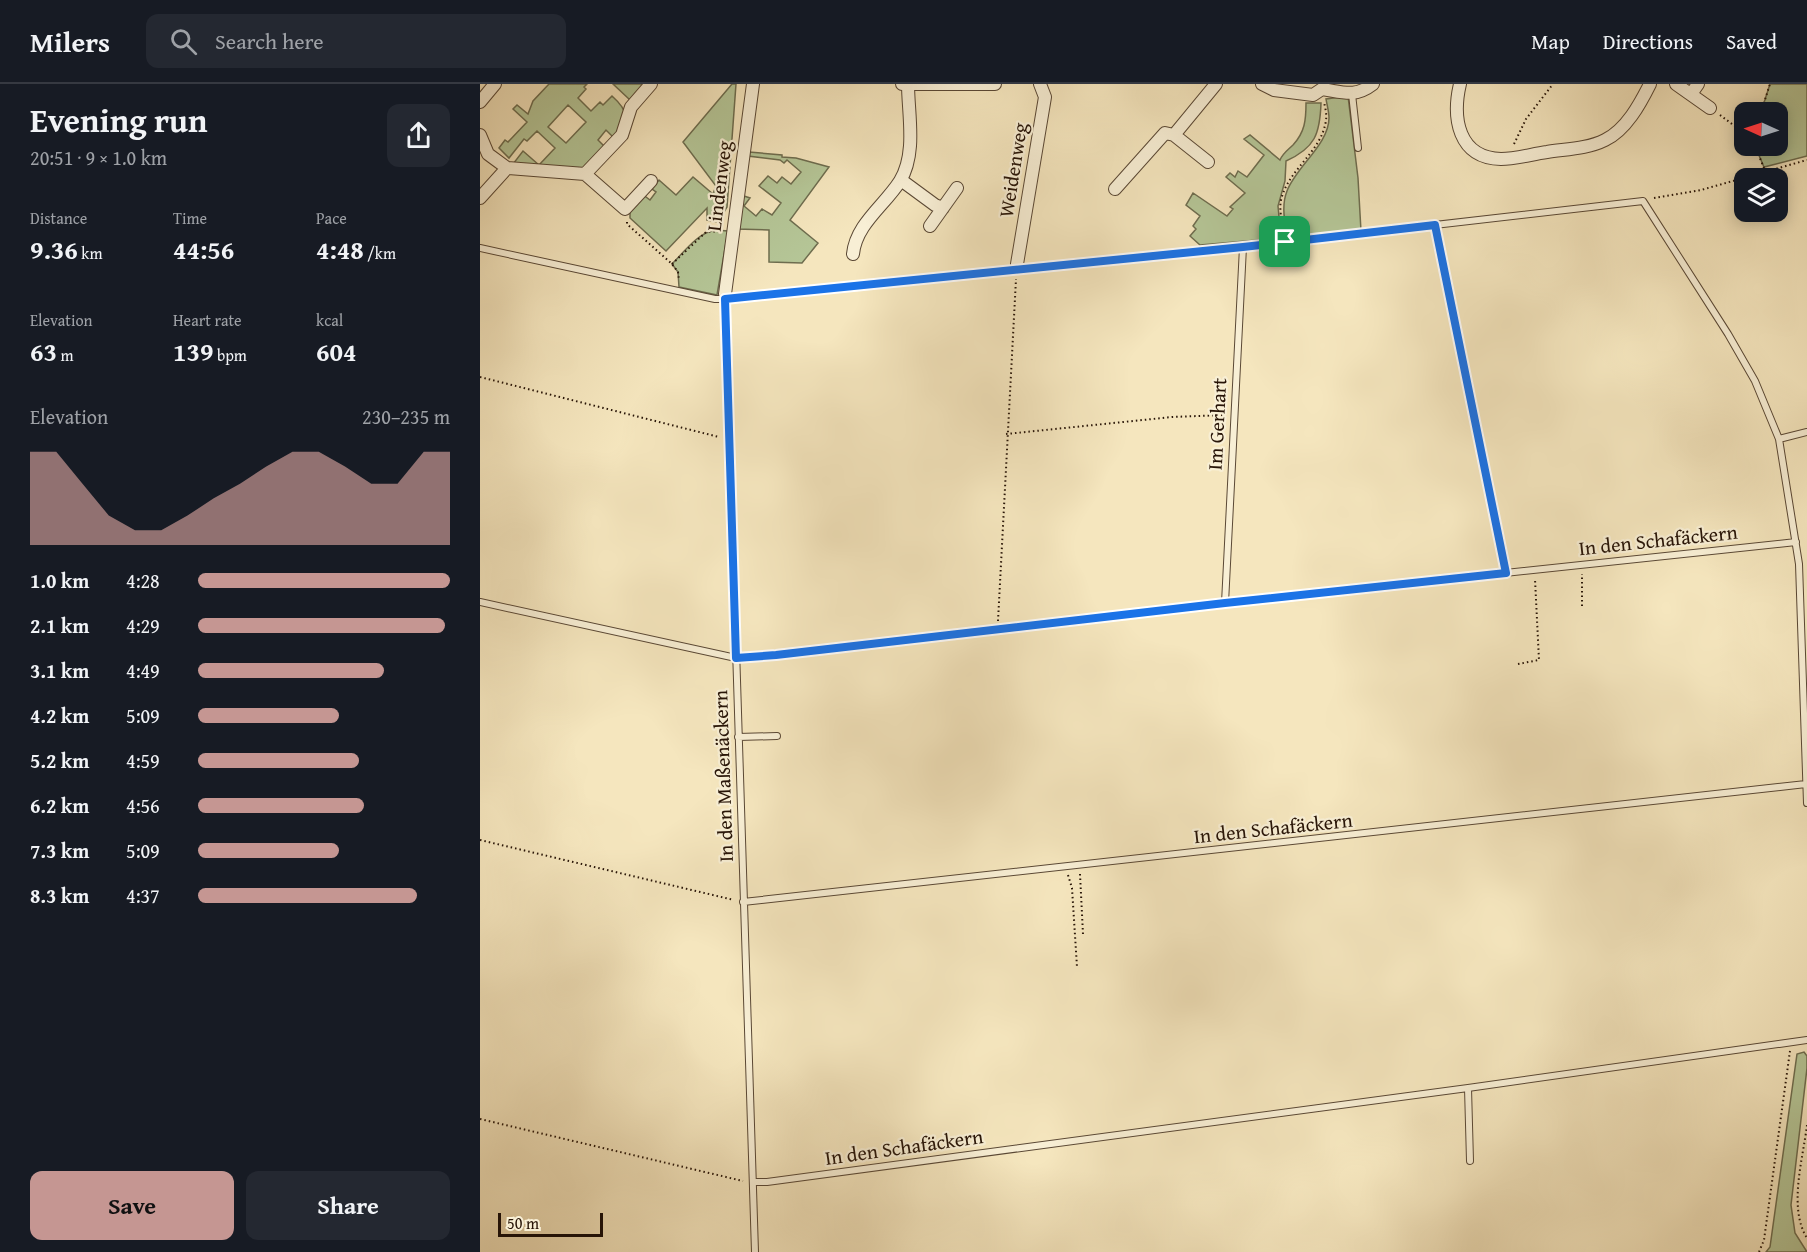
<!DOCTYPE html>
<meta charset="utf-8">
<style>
body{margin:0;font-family:"Gentium Book Plus",serif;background:#242831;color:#f1f3f6;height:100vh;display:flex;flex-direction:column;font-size:22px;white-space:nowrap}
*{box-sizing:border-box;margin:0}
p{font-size:20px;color:#9ea1a6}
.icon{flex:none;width:33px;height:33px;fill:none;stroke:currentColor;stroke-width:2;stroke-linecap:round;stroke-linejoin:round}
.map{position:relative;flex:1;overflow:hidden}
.side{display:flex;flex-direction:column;background:#171b24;width:480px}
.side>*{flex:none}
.needle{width:39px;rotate:273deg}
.fabs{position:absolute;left:1254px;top:18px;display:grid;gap:12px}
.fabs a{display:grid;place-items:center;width:54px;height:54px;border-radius:12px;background:#171b24;box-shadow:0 3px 15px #0003;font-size:30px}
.scale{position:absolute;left:18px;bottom:15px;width:105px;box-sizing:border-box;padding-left:6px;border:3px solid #271407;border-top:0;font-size:16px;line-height:21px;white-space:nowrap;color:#271407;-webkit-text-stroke:4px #f8efd5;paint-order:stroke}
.pin{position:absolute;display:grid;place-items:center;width:51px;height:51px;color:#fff;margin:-26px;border-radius:12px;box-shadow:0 3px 9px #0006}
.round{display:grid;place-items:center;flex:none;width:63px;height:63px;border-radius:12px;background:#242831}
.overview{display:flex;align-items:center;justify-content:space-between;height:102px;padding:0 30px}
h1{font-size:33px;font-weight:800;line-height:45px}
.figures{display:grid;grid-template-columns:repeat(3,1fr);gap:9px;height:102px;padding:6px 30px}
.figures div{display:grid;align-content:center}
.figures b{font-size:26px;font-weight:800}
.figures small{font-size:16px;font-weight:400}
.figures p{font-size:16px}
.chart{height:168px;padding:12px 30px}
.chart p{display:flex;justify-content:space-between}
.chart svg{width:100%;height:108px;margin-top:6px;fill:#c59692;opacity:.7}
.cta{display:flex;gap:12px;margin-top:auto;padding:12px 30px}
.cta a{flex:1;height:69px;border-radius:12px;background:#c59692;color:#111;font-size:24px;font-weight:800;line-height:69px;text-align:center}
.cta a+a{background:#242831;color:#f1f3f6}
ul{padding:0 30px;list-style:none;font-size:20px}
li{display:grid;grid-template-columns:96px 72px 1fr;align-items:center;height:45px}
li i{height:15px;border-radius:8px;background:#c59692}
header{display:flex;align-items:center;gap:36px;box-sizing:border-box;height:84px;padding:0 30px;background:#171b24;border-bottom:2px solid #363941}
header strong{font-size:28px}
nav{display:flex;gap:33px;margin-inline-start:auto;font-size:21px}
.search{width:420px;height:54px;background:#242831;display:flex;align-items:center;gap:15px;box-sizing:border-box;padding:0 21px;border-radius:12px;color:#9ea1a6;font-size:22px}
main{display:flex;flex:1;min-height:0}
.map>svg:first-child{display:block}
.green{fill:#b5c697;stroke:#6e6d4f;stroke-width:1.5;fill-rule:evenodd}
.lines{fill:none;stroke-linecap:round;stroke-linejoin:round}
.lane-casing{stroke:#5a4835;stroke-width:8}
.street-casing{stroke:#5a4835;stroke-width:14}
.path{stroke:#271407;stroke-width:2;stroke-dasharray:1.5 3;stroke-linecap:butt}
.lane{stroke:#f8efd5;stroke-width:6}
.street{stroke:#f8efd5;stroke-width:12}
.route-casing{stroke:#fff;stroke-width:12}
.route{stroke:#1a73e8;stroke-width:8}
.labels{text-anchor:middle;stroke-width:4.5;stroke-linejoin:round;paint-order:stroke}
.street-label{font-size:20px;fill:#271407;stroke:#f8efd5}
</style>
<header>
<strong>Milers</strong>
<div class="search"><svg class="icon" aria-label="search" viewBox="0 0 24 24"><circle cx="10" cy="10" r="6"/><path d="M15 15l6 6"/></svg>Search here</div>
<nav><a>Map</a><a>Directions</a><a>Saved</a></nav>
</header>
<main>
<section class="side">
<div class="overview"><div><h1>Evening run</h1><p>20:51 · 9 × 1.0 km</p></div><a class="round"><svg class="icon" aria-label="share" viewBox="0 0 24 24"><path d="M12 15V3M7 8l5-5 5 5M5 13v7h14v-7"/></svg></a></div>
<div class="figures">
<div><p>Distance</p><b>9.36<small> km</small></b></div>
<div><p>Time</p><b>44:56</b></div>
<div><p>Pace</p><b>4:48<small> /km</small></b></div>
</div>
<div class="figures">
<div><p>Elevation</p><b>63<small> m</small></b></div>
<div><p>Heart rate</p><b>139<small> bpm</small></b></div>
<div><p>kcal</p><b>604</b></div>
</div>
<div class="chart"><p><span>Elevation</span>230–235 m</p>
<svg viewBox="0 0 160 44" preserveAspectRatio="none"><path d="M0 44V6L10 6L20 19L30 32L40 38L50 38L60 32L70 25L80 19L90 12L100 6L110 6L120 12L130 19L140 19L150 6L160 6V44z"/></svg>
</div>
<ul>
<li><b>1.0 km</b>4:28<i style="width:100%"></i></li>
<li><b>2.1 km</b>4:29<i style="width:98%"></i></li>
<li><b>3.1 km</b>4:49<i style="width:74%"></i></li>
<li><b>4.2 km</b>5:09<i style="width:56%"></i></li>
<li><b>5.2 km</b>4:59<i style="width:64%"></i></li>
<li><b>6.2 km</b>4:56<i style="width:66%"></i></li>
<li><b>7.3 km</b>5:09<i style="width:56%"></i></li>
<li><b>8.3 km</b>4:37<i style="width:87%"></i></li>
</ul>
<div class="cta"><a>Save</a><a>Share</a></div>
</section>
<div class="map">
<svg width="1327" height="1168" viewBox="0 0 1327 1168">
<rect width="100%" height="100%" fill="#f5e6be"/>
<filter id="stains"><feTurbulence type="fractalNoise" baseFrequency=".00333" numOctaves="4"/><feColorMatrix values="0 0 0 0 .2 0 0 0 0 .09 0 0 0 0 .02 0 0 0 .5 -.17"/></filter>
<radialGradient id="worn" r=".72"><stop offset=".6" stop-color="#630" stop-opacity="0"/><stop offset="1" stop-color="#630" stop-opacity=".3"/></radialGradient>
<!-- green -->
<path class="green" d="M69 0H107L104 3 106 5 98 14 111 27 120 18 123 21 132 12C150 28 149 36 133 53L126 46 118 56 125 63 105 85 33 80 43 67 59 81 75 64 57 47 47 57 44 55 29 74 19 64 25 56 28 58 47 38 33 25 37 21 48 30 53 17ZM88 21 106 38 86 59 68 43Z
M133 0H164L150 16Z
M252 0H256L247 123 238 138 227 136V124L186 167 150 134V123L162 110 170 116 176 108 172 105 179 96 196 111 213 93 233 110 236 102 203 58Z
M1290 0H1327V72L1284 83 1275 62H1298V28H1281Z
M868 12 878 94 881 147 807 154C805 138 801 122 807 107 816 83 849 60 849 34 849 28 847 21 846 15Z
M826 19H841C840 50 835 64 806 77L805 97 798 122 801 154 720 161 710 152 716 145 713 142 720 132 706 121 713 109 747 132 753 125 750 123 765 109 746 93 750 89 755 93 758 87 767 93 784 71 764 55 770 51 800 76C803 69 808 66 813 61 825 48 826 36 826 19Z
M269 68 302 71V73L316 74 349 83 310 136 338 159 322 179 289 178V146L256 145 261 111 270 114 264 122 276 132 282 125 292 131 301 119 279 102 288 92 297 99 302 93 311 100 321 88 307 76 304 79 300 76 268 72Z
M234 146 248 147 237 211 199 203 198 188 192 180C204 168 217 150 234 146Z
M1324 968 1327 972V984L1311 1121 1315 1149 1327 1168H1286L1290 1163 1317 970Z"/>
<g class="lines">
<defs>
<path id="lane" d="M872 10 878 64
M0 164 235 215H245L763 163 1163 117 1248 250 1275 297 1299 355 1319 480 1327 719
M245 215 275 1168
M1299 355 1327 348
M0 518 256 574 517 546 745 519 1316 458
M745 519 763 163
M258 653 297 652
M263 818 1326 700
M988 1004 990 1077
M273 1098H287L988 1004 1327 956"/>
<path id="street" d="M422 0H515
M782 0 794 6 833 11 842 5C863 8 875 14 893 0
M980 0C972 34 978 74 1021 75 1036 75 1052 70 1067 68 1086 65 1107 65 1125 56 1146 46 1160 20 1170 0
M1196 0 1230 24
M1211 10 1218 0
M0 18 15 0
M0 51 8 70 27 84 105 90 142 51 151 23 171 0
M694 51 728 78
M105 90 145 125 171 97
M421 96 455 121 463 124
M635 105 685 49 694 51 736 0
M0 114 27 84
M450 142 477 104
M373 170C376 140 405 121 420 97 437 69 428 30 428 0
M537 180 565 13 560 0
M245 210 273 0"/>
</defs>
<!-- lane casing -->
<use href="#lane" class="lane-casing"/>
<!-- street casing -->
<use href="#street" class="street-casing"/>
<!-- path -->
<path class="path" d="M1281 28 1290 0
M1240 31 1264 49
M1034 60 1046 35 1073 0
M1275 62 1286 89
M1174 114 1221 106 1327 76
M147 138V140L192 180 198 188 199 196
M804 148C802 138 799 126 801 116 808 85 842 68 846 36 847 30 845 23 844 18
M957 149 1024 479
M192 180 226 148 242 147
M0 293 239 353
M526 350 692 333 745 331
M1102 522V490
M518 537 536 195
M1038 580 1059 576 1055 495
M0 756 254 816
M600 790 603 850
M588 791 592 804 597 883
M0 1035 263 1097
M1327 1041C1323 1075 1308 1124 1327 1154
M1279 1168 1284 1156 1310 967"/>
<!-- lane -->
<use href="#lane" class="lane"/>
<!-- street -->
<use href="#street" class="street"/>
</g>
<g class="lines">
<defs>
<path id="route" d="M955 141 1026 489 745 519 296 571 256 574 245 215 763 163Z"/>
</defs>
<!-- route casing -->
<use href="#route" class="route-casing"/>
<!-- route -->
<use href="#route" class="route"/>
</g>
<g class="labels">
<!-- street labels -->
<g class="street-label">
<text transform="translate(533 86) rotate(-81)" y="7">Weidenweg</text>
<text transform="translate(239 102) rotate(-83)" y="7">Lindenweg</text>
<text transform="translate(737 340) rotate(-87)" y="7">Im Gerhart</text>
<text transform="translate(1178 456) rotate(-6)" y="7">In den Schafäckern</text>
<text transform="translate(243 692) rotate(-92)" y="7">In den Maßenäckern</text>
<text transform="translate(793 744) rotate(-6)" y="7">In den Schafäckern</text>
<text transform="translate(424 1063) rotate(-8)" y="7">In den Schafäckern</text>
</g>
</g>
<rect width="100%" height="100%" filter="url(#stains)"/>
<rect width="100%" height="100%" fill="url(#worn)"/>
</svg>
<div class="fabs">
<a><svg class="needle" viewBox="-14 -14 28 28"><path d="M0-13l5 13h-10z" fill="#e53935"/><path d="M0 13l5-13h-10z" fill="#9ea1a6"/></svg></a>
<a><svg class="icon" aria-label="layers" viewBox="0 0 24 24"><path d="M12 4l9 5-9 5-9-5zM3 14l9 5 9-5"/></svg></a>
</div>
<div class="scale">50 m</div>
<div class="pin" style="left:805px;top:158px;background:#1e9e55"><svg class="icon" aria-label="arrive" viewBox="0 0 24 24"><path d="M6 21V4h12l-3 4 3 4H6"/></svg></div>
</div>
</main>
